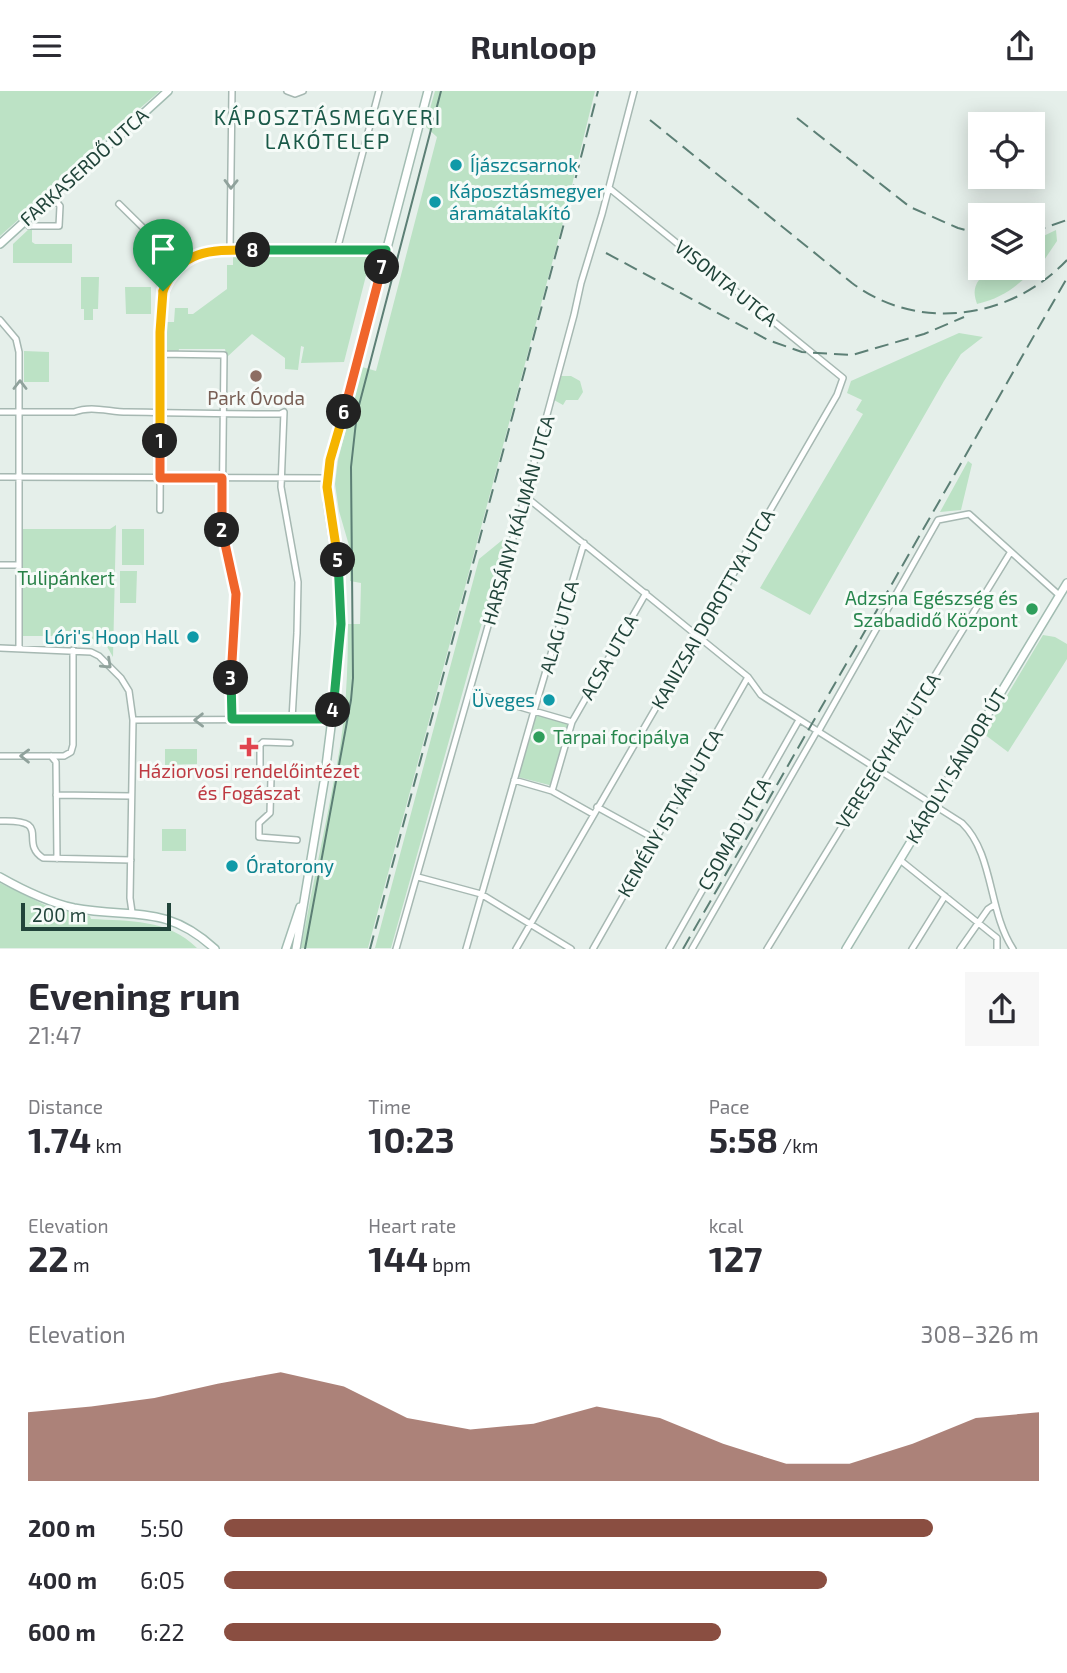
<!DOCTYPE html>
<meta charset="utf-8">
<style>
body{margin:0;font-family:"Exo 2",sans-serif;background:#f7f7f7;color:#2b2b33;height:100vh;display:flex;flex-direction:column;font-size:26px;white-space:nowrap}
*{box-sizing:border-box;margin:0}
p{font-size:23px;color:#7c7c81}
.icon{flex:none;width:38px;height:38px;fill:none;stroke:currentColor;stroke-width:2;stroke-linecap:round;stroke-linejoin:round}
.map{position:relative;height:858px;overflow:hidden}
.sheet{display:flex;flex-direction:column;background:#fff;flex:1}
.sheet>*{flex:none}
.controls{position:absolute;left:968px;top:21px;display:grid;gap:14px}
.controls a{display:grid;place-items:center;width:77px;height:77px;border-radius:0px;background:#fff;box-shadow:0 4px 18px #0003;font-size:35px}
.scale{position:absolute;left:21px;bottom:18px;width:150px;box-sizing:border-box;padding-left:7px;border:4px solid #21443a;border-top:0;font-size:19px;line-height:24px;white-space:nowrap;color:#21443a;-webkit-text-stroke:5px #f6fbf8;paint-order:stroke}
.pin{position:absolute;display:grid;place-items:center;width:60px;height:60px;color:#fff;margin:-72px -30px;border-radius:50% 50% 50% 0;rotate:-45deg;box-shadow:0 0 7px #0007}
.pin .icon{rotate:45deg}
.km{position:absolute;width:35px;height:35px;margin:-18px;border-radius:50%;background:#222;color:#fff;font-size:19px;line-height:35px;text-align:center}
.round{display:grid;place-items:center;flex:none;width:74px;height:74px;border-radius:0px;background:#f7f7f7}
.overview{display:flex;align-items:center;justify-content:space-between;height:119px;padding:0 28px}
h1{font-size:38px;font-weight:700;line-height:52px}
.figures{display:grid;grid-template-columns:repeat(3,1fr);gap:10px;height:119px;padding:7px 28px}
.figures div{display:grid;align-content:center}
.figures b{font-size:35px;font-weight:700}
.figures small{font-size:19px;font-weight:400}
.figures p{font-size:19px}
.chart{height:196px;padding:14px 28px}
.chart p{display:flex;justify-content:space-between}
.chart svg{width:100%;height:126px;margin-top:7px;fill:#8a4e41;opacity:.7}
ul{padding:0 28px;list-style:none;font-size:23px}
li{display:grid;grid-template-columns:112px 84px 1fr;align-items:center;height:52px}
li i{height:18px;border-radius:9px;background:#8a4e41}
header{display:flex;justify-content:space-between;align-items:center;height:91px;padding:0 28px;background:#fff;font-size:32px;font-weight:700}
.map>svg:first-child{display:block}
.green{fill:#bce2c5}
.lines{fill:none;stroke-linecap:round;stroke-linejoin:round}
.street-casing{stroke:#a6b8b2;stroke-width:8}
.secondary-casing{stroke:#a2bcb2;stroke-width:10}
.street{stroke:#fff;stroke-width:5}
.secondary{stroke:#fff;stroke-width:7}
.tram{stroke:#5c7f75;stroke-width:2}
.rail{stroke:#5c7f75;stroke-width:2;stroke-dasharray:14 7;stroke-linecap:butt}
.oneway{stroke:#90a29c}
.split-1-casing{stroke:#fff;stroke-width:14}
.split-2-casing{stroke:#fff;stroke-width:14}
.split-3-casing{stroke:#fff;stroke-width:14}
.split-4-casing{stroke:#fff;stroke-width:14}
.split-5-casing{stroke:#fff;stroke-width:14}
.split-6-casing{stroke:#fff;stroke-width:14}
.split-7-casing{stroke:#fff;stroke-width:14}
.split-8-casing{stroke:#fff;stroke-width:14}
.split-9-casing{stroke:#fff;stroke-width:14}
.split-1{stroke:#f5b400;stroke-width:9}
.split-2{stroke:#f0652b;stroke-width:9}
.split-3{stroke:#f0652b;stroke-width:9}
.split-4{stroke:#22a559;stroke-width:9}
.split-5{stroke:#22a559;stroke-width:9}
.split-6{stroke:#f5b400;stroke-width:9}
.split-7{stroke:#f0652b;stroke-width:9}
.split-8{stroke:#22a559;stroke-width:9}
.split-9{stroke:#f5b400;stroke-width:9}
.culture-dot{fill:#0f9aa8;stroke:#f6fbf8;stroke-width:2.5}
.education-dot{fill:#8d6e63;stroke:#f6fbf8;stroke-width:2.5}
.leisure-dot{fill:#2e9e5b;stroke:#f6fbf8;stroke-width:2.5}
.health-dot{fill:#e0444e;stroke:#f6fbf8;stroke-width:2.5}
.labels{text-anchor:middle;stroke-width:6;stroke-linejoin:round;paint-order:stroke}
.culture-label{font-size:19px;fill:#0d838f;stroke:#f6fbf8;text-anchor:start}
.street-label{font-size:19px;fill:#21443a;stroke:#f6fbf8}
.education-label{font-size:19px;fill:#785e54;stroke:#f6fbf8}
.park-label{font-size:19px;fill:#278046;stroke:#f6fbf8}
.leisure-label{font-size:19px;fill:#27864d;stroke:#f6fbf8;text-anchor:end}
.health-label{font-size:19px;fill:#be3a42;stroke:#f6fbf8}
.neighbourhood-label{font-size:21px;letter-spacing:2px;fill:#1a5948;stroke:#f6fbf8}
</style>
<header><svg class="icon" aria-label="menu" viewBox="0 0 24 24"><path d="M4 6h16M4 12h16M4 18h16"/></svg>Runloop<svg class="icon" aria-label="share" viewBox="0 0 24 24"><path d="M12 15V3M7 8l5-5 5 5M5 13v7h14v-7"/></svg></header>
<div class="map">
<svg width="1067" height="858" viewBox="0 0 1067 858">
<rect width="100%" height="100%" fill="#e5efea"/>
<!-- green -->
<path class="green" d="M0 0H160L66 81 28 120 0 145Z
M435 0H595L562 135 368 857H301C312 796 326 734 337 673 346 627 348 580 348 533H360L361 492 350 490V458L339 420 335 393 338 369 362 276 376 280 437 46 425 35Z
M29 138 32 139V151L35 153H72V172H13V153Z
M1056 139 1057 150 1032 187 1026 186C1011 200 998 208 977 213 974 204 973 197 979 189 987 187 994 186 996 177H1032L1033 150Z
M269 163 371 165 344 271 301 272 304 256 301 255 298 279 285 278V267L252 243 227 266 225 258H179L178 262H165L166 231H174L175 217H188V223H193L227 198V174H233V165Z
M81 186H99L98 218H93V229H84V218H81Z
M125 196H151V223H126Z
M959 242 983 246 961 263 944 290 810 524 760 497 863 323 856 319 862 309 847 302 851 290Z
M24 260 49 261V291H24Z
M560 285H571L580 290 583 301 578 309H566L563 314 554 309Z
M968 370 972 373 961 419 940 421Z
M116 434 113 566 105 552 82 545H18V438H110Z
M122 438H144V474H122Z
M506 446 391 857H375L479 468Z
M120 480H137L136 512H120Z
M1043 544 1055 546 1067 553V568L1008 661 984 643Z
M535 622 569 632 553 695 518 686Z
M165 658H197V673L165 674Z
M162 738H186V760H162Z
M0 792 53 818 90 825 91 828C129 830 168 828 197 857H0Z"/>
<g class="lines">
<defs>
<path id="street" d="M287 0 295 3 303 0
M119 113 181 174
M25 130 29 135H59L60 115 52 105
M230 159 232 0
M337 159 379 0
M0 229 16 248 19 261V557
M160 263 224 264 222 441 236 503 231 564 232 628
M0 321H74C92 314 109 321 127 321 178 322 229 323 280 323L284 321 281 396 298 491 297 542 292 628
M0 386 327 387
M525 405 748 586 761 604 962 732C994 763 988 820 1013 858
M160 419 161 216C162 189 182 164 210 159H386
M0 474H17
M0 557 91 561 99 565 121 587 129 600 133 629 130 807 132 821
M470 601 534 620 584 452
M133 629 332 628
M572 631 646 502
M818 641 938 429 969 423 1059 504
M290 652 263 651 260 654V677L271 687 270 722 259 732V746L297 749
M0 665H64L71 661 73 654V559
M51 665 56 671 57 768
M552 700 593 723
M56 704 131 705
M597 716 655 748
M0 730C54 728 18 751 43 767L131 769
M900 769 997 847V858
M418 786 481 803 571 858
M396 858 525 405 574 224 581 192 602 123 634 0
M466 858 534 620 572 631 552 700 514 689
M516 858 837 304 843 287 609 97
M593 858 748 586
M669 858 799 629
M692 858 817 640
M767 858 1010 462
M912 858 945 805
M960 858 988 818 994 814"/>
<path id="secondary" d="M0 153 168 0
M0 786C23 799 47 811 74 817 132 828 165 812 215 858
M286 858 300 816
M296 858 324 691 339 572 340 494 327 409V387L428 0
M846 858 1067 492"/>
</defs>
<!-- street casing -->
<use href="#street" class="street-casing"/>
<!-- secondary casing -->
<use href="#secondary" class="secondary-casing"/>
<!-- street -->
<use href="#street" class="street"/>
<!-- secondary -->
<use href="#secondary" class="secondary"/>
<!-- tram -->
<path class="tram" d="M305 858 351 609 353 587 351 376 357 322 441 0"/>
<!-- rail -->
<path class="rail" d="M797 27 910 116 958 137 980 143
M650 29 852 192C919 242 1011 228 1067 169
M1032 141 1067 129
M606 162 768 249 802 261 852 264 924 243 964 226
M370 858 563 136 598 0
M683 858 1067 187"/>
</g>
<!-- one-way arrows -->
<defs><path id="oneway-chevron" d="M-2-3.5L2.5 0L-2 3.5" fill="none" stroke-width="1.6" stroke-linecap="round" stroke-linejoin="round" transform="scale(1.75)"/></defs>
<g class="oneway">
<use href="#oneway-chevron" transform="translate(231 93) rotate(91)"/>
<use href="#oneway-chevron" transform="translate(20 294) rotate(-90)"/>
<use href="#oneway-chevron" transform="translate(107 573) rotate(43)"/>
<use href="#oneway-chevron" transform="translate(199 629) rotate(179)"/>
<use href="#oneway-chevron" transform="translate(25 665) rotate(-179)"/>
</g>
<g class="lines">
<defs>
<path id="split-1" d="M160 350V241L163 200"/>
<path id="split-2" d="M160 350V387H222V439"/>
<path id="split-3" d="M222 439 236 503 231 587"/>
<path id="split-4" d="M231 587 232 628H332L333 619"/>
<path id="split-5" d="M333 619 341 533 338 469"/>
<path id="split-6" d="M338 469 327 396 330 369 344 321"/>
<path id="split-7" d="M344 321 382 176"/>
<path id="split-8" d="M253 159H386L382 176"/>
<path id="split-9" d="M163 200C181 157 213 159 253 159"/>
</defs>
<!-- split-1 casing -->
<use href="#split-1" class="split-1-casing"/>
<!-- split-2 casing -->
<use href="#split-2" class="split-2-casing"/>
<!-- split-3 casing -->
<use href="#split-3" class="split-3-casing"/>
<!-- split-4 casing -->
<use href="#split-4" class="split-4-casing"/>
<!-- split-5 casing -->
<use href="#split-5" class="split-5-casing"/>
<!-- split-6 casing -->
<use href="#split-6" class="split-6-casing"/>
<!-- split-7 casing -->
<use href="#split-7" class="split-7-casing"/>
<!-- split-8 casing -->
<use href="#split-8" class="split-8-casing"/>
<!-- split-9 casing -->
<use href="#split-9" class="split-9-casing"/>
<!-- split-1 -->
<use href="#split-1" class="split-1"/>
<!-- split-2 -->
<use href="#split-2" class="split-2"/>
<!-- split-3 -->
<use href="#split-3" class="split-3"/>
<!-- split-4 -->
<use href="#split-4" class="split-4"/>
<!-- split-5 -->
<use href="#split-5" class="split-5"/>
<!-- split-6 -->
<use href="#split-6" class="split-6"/>
<!-- split-7 -->
<use href="#split-7" class="split-7"/>
<!-- split-8 -->
<use href="#split-8" class="split-8"/>
<!-- split-9 -->
<use href="#split-9" class="split-9"/>
</g>
<!-- markers -->
<g class="culture-dot">
<circle cx="456" cy="74" r="7"/>
<circle cx="435" cy="111" r="7"/>
<circle cx="193" cy="546" r="7"/>
<circle cx="549" cy="609" r="7"/>
<circle cx="232" cy="775" r="7"/>
</g>
<circle class="education-dot" cx="256" cy="285" r="7"/>
<g class="leisure-dot">
<circle cx="1032" cy="518" r="7"/>
<circle cx="539" cy="646" r="7"/>
</g>
<path class="health-dot" d="M245.5 645.5h7v7h7v7h-7v7h-7v-7h-7v-7h7z"/>
<g class="labels">
<!-- culture labels -->
<g class="culture-label">
<text x="470" y="81">Íjászcsarnok</text>
<text x="449" y="107">Káposztásmegyer<tspan x="449" dy="22">áramátalakító</tspan></text>
<text x="179" y="553" text-anchor="end">Lóri's Hoop Hall</text>
<text x="535" y="616" text-anchor="end">Üveges</text>
<text x="246" y="782">Óratorony</text>
</g>
<!-- street labels -->
<g class="street-label">
<text transform="translate(84 76) rotate(-42)" y="7">FARKASERDŐ UTCA</text>
<text transform="translate(726 192) rotate(39)" y="7">VISONTA UTCA</text>
<text transform="translate(518 429) rotate(-74)" y="7">HARSÁNYI KÁLMÁN UTCA</text>
<text transform="translate(713 518) rotate(-60)" y="7">KANIZSAI DOROTTYA UTCA</text>
<text transform="translate(559 536) rotate(-74)" y="7">ALAG UTCA</text>
<text transform="translate(609 566) rotate(-60)" y="7">ACSA UTCA</text>
<text transform="translate(888 660) rotate(-58)" y="7">VERESEGYHÁZI UTCA</text>
<text transform="translate(956 675) rotate(-59)" y="7">KÁROLYI SÁNDOR ÚT</text>
<text transform="translate(670 722) rotate(-60)" y="7">KEMÉNY ISTVÁN UTCA</text>
<text transform="translate(734 743) rotate(-60)" y="7">CSOMÁD UTCA</text>
</g>
<!-- education labels -->
<g class="education-label">
<text x="256" y="314">Park Óvoda</text>
</g>
<!-- park labels -->
<g class="park-label">
<text x="66" y="494">Tulipánkert</text>
</g>
<!-- leisure labels -->
<g class="leisure-label">
<text x="1018" y="514">Adzsna Egészség és<tspan x="1018" dy="22">Szabadidő Központ</tspan></text>
<text x="553" y="653" text-anchor="start">Tarpai focipálya</text>
</g>
<!-- health labels -->
<g class="health-label">
<text x="249" y="687">Háziorvosi rendelőintézet<tspan x="249" dy="22">és Fogászat</tspan></text>
</g>
<!-- neighbourhood labels -->
<g class="neighbourhood-label">
<text x="328" y="34">KÁPOSZTÁSMEGYERI<tspan x="328" dy="24">LAKÓTELEP</tspan></text>
</g>
</g>
</svg>
<div class="controls">
<a><svg class="icon" aria-label="locate" viewBox="0 0 24 24"><circle cx="12" cy="12" r="6"/><path d="M12 2v4M12 18v4M2 12h4M18 12h4"/></svg></a>
<a><svg class="icon" aria-label="layers" viewBox="0 0 24 24"><path d="M12 4l9 5-9 5-9-5zM3 14l9 5 9-5"/></svg></a>
</div>
<div class="scale">200 m</div>
<div class="pin" style="left:163px;top:200px;background:#1e9e55"><svg class="icon" aria-label="arrive" viewBox="0 0 24 24"><path d="M6 21V4h12l-3 4 3 4H6"/></svg></div>
<b class="km" style="left:160px;top:350px">1</b>
<b class="km" style="left:222px;top:439px">2</b>
<b class="km" style="left:231px;top:587px">3</b>
<b class="km" style="left:333px;top:619px">4</b>
<b class="km" style="left:338px;top:469px">5</b>
<b class="km" style="left:344px;top:321px">6</b>
<b class="km" style="left:382px;top:176px">7</b>
<b class="km" style="left:253px;top:159px">8</b>
</div>
<section class="sheet">
<div class="overview"><div><h1>Evening run</h1><p>21:47</p></div><a class="round"><svg class="icon" aria-label="share" viewBox="0 0 24 24"><path d="M12 15V3M7 8l5-5 5 5M5 13v7h14v-7"/></svg></a></div>
<div class="figures">
<div><p>Distance</p><b>1.74<small> km</small></b></div>
<div><p>Time</p><b>10:23</b></div>
<div><p>Pace</p><b>5:58<small> /km</small></b></div>
</div>
<div class="figures">
<div><p>Elevation</p><b>22<small> m</small></b></div>
<div><p>Heart rate</p><b>144<small> bpm</small></b></div>
<div><p>kcal</p><b>127</b></div>
</div>
<div class="chart"><p><span>Elevation</span>308–326 m</p>
<svg viewBox="0 0 160 44" preserveAspectRatio="none"><path d="M0 44V20L10 18L20 15L30 10L40 6L50 11L60 22L70 26L80 24L90 18L100 22L110 31L120 38L130 38L140 31L150 22L160 20V44z"/></svg>
</div>
<ul>
<li><b>200 m</b>5:50<i style="width:87%"></i></li>
<li><b>400 m</b>6:05<i style="width:74%"></i></li>
<li><b>600 m</b>6:22<i style="width:61%"></i></li>
</ul>
</section>
